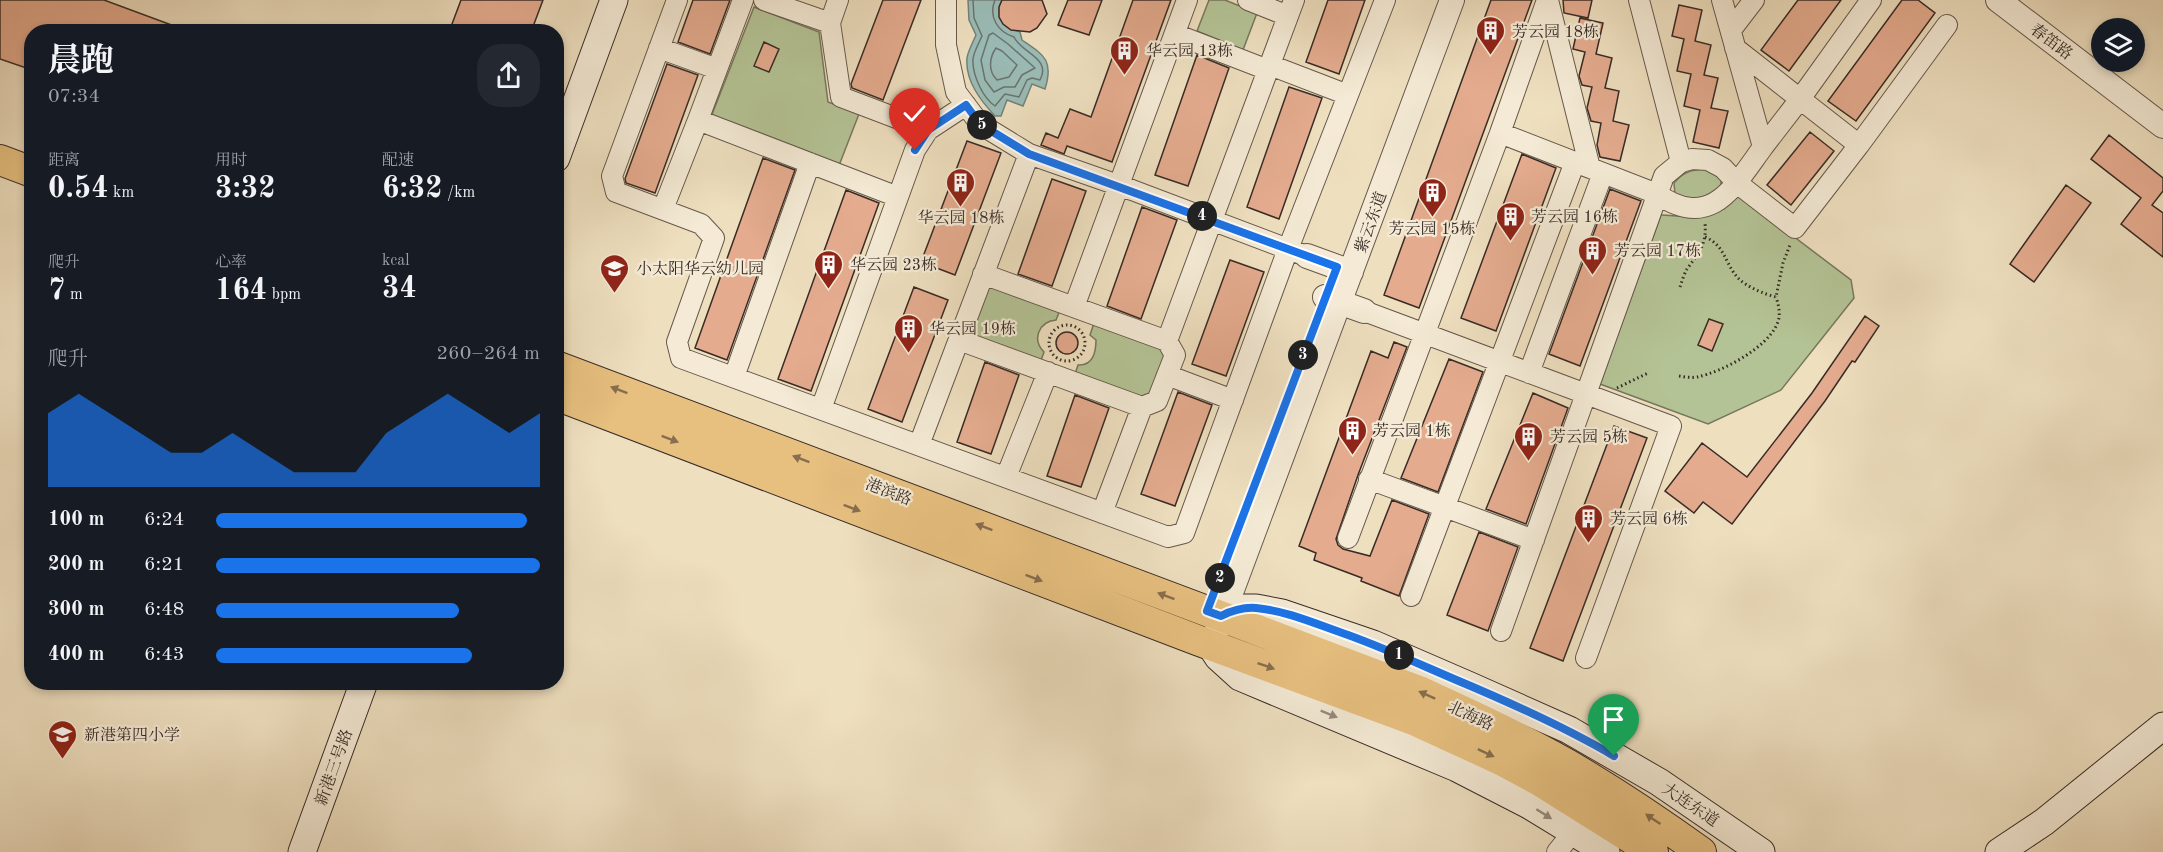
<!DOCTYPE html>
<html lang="zh">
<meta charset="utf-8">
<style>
body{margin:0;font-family:"Old Standard TT","Noto Serif SC",serif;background:#242831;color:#f1f3f6;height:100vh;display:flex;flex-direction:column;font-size:22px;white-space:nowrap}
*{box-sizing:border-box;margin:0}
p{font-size:20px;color:#9ea1a6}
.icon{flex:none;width:33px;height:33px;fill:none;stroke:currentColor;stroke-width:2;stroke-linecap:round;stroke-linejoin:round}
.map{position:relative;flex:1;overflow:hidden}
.panel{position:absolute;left:24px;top:24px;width:540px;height:666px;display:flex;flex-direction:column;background:#171b24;border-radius:24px;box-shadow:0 3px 9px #0003}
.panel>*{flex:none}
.fabs{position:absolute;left:2091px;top:18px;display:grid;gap:12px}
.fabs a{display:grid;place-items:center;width:54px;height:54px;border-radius:50%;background:#171b24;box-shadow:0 3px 9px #0003;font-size:30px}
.pin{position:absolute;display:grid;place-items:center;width:51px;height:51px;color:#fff;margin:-62px -26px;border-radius:50% 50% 50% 0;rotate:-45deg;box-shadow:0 0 6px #0007}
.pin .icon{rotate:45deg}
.km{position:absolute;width:30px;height:30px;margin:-15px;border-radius:50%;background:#222;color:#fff;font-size:16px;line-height:30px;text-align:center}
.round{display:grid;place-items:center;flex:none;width:63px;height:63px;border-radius:24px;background:#242831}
.summary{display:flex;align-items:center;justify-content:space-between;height:102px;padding:0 24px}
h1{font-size:33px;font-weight:700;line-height:45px}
.figures{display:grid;grid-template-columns:repeat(3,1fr);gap:9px;height:102px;padding:6px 24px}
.figures div{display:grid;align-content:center}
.figures b{font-size:30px;font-weight:700}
.figures small{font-size:16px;font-weight:400}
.figures p{font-size:16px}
.chart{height:168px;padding:12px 24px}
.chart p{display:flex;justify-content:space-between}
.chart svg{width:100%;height:108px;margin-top:6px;fill:#1a73e8;opacity:.7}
ul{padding:0 24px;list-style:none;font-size:20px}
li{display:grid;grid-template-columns:96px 72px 1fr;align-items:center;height:45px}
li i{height:15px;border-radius:8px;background:#1a73e8}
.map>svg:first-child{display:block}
.green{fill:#b4c395;stroke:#76775e;stroke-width:1.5}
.water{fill:#9abcb6;stroke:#73827c;stroke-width:1.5}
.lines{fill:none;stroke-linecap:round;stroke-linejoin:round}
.shore{stroke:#69746e;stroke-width:1.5}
.building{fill:#e4ab8e;stroke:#382b26;stroke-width:1.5}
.minor-casing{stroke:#66584c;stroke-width:22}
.tertiary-casing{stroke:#66584c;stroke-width:26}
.secondary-casing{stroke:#382b26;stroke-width:29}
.primary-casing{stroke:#382b26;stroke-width:32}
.path{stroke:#382b26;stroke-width:3;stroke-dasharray:1.5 3;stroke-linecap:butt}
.minor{stroke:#f4ead5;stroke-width:20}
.tertiary{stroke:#f4ead5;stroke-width:24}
.secondary{stroke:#f4ead5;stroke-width:27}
.primary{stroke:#e7c080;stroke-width:30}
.oneway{fill:#876e4e}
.oneway2{fill:#968a7e}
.route-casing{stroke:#fff;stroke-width:12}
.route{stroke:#1a73e8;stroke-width:8}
.labels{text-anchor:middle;stroke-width:4.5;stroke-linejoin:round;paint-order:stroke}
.poi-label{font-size:16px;fill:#382b26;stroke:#f4ead5;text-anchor:start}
.street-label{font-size:16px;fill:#382b26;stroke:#f4ead5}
</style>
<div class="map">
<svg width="2163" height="852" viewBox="0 0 2163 852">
<rect width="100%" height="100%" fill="#eedfbf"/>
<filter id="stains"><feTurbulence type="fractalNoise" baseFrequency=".00333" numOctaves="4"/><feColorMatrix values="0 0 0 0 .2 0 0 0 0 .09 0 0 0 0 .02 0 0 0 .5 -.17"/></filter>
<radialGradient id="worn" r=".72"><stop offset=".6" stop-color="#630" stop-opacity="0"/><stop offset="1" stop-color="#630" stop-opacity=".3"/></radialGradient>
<!-- green -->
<path class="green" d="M1209 0H1225L1257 13 1243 50 1197 31Z
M754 7 819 32 828 102 859 114 838 168 711 117Z
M1704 169 1715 172 1721 177V187C1704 204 1697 201 1675 194L1674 183C1683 172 1691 170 1704 169Z
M1739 195 1851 280 1854 298 1781 390 1708 424 1600 384 1661 215C1699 218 1709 219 1739 195Z
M987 284 1060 310 1056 320C1038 322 1032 340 1044 352L1040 363 967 337Z
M1094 323 1161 348 1165 359 1152 395 1141 400 1074 377 1078 365C1093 366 1096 352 1096 340L1090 335Z"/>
<!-- water -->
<path class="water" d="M968 0H1002C994 17 1004 28 1020 32L1022 40C1044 55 1054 60 1045 89L1032 84 1023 106 1007 100 1001 116H995C981 101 965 81 967 58 968 51 973 42 976 35L969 20Z"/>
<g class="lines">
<!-- shore -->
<path class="shore" d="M973 0 974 18 982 36C979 43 974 51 973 59 972 75 983 98 995 106L1005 94 1019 97 1027 80 1032 78 1040 80C1052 58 1021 53 1014 37 998 32 988 17 995 0
M993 33 1008 44 1035 68 1022 75 1015 87H1004L994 92 985 80 981 60 989 35Z
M996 48 1002 51 1017 65 1009 77 997 80C988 71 989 58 996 48Z"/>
</g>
<!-- building -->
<path class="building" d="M0 0H104L185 30 32 32V70L0 59Z
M461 0H543L531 32H449Z
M693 0H730L710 54 678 42Z
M883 0H921L883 100 852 88 851 84Z
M1002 0H1042L1047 14 1037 28 1030 32 1011 30 1003 24 999 17V7Z
M1068 0H1102L1089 35 1058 25Z
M1133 0H1171L1112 162 1067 146 1064 154 1041 145 1046 133 1058 138 1070 109 1091 117Z
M1328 0H1365L1339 74 1306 62Z
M1491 0H1532L1419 308 1384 295Z
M1563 0H1592L1588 18 1564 13Z
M1798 0H1841L1789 71 1761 50Z
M1902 0H1918L1935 13 1856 121 1828 101Z
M1679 5 1702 10 1695 41 1711 45 1704 75 1718 78 1711 108 1728 111 1719 148 1693 142 1700 110 1684 106 1691 74 1677 71 1684 39 1672 36Z
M1580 18 1603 23 1596 54 1612 58 1605 88 1619 91 1613 121 1629 125 1620 161 1600 157 1597 145 1601 123 1591 121 1587 108 1592 87 1582 85 1579 76 1585 52 1573 49Z
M764 42 779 49 769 72 754 66Z
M1197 55 1229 68 1188 186 1155 175Z
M667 64 698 75 655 193 626 183 625 179Z
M1289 87 1322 98 1279 219 1247 207Z
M1810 132 1834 151 1791 205 1767 185Z
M2109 135 2163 178V191L2152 205 2163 213V257L2121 224 2141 198 2091 159Z
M967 141 1001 153 955 275 921 262Z
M1522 154 1556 168 1496 331 1461 318Z
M763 158 795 170 727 360 695 348Z
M1052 179 1086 191 1052 286 1018 274Z
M2066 185 2091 203 2034 282 2010 264Z
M1610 189 1641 201 1580 366 1549 354Z
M846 190 879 203 811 391 778 379Z
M1142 207 1177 220 1141 319 1107 306Z
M1230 260 1264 272 1226 376 1192 364Z
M914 287 948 300 902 422 868 409Z
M1865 316 1879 326 1855 362 1852 361 1825 401 1732 524 1703 502 1694 513 1665 491 1702 443 1747 477 1812 393Z
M1709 319 1723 324 1712 351 1698 345Z
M1056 343a11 11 0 1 1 22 0a11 11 0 1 1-22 0Z
M1394 342 1407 347 1358 475 1336 539 1338 545 1343 549 1370 556 1392 500 1429 514 1399 596 1361 581 1362 578 1314 560 1316 553 1299 546 1371 351 1388 358Z
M1449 359 1483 372 1438 492 1401 478Z
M985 362 1019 375 991 454 957 442Z
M1178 392 1212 405 1175 506 1141 494Z
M1533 393 1568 408 1526 524 1486 509Z
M1075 395 1109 408 1081 487 1047 476Z
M1614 426 1647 438 1563 661 1530 648Z
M1479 532 1518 547 1488 631 1447 615Z"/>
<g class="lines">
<defs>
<path id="minor" d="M677 0 612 176 616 192 701 224 714 238 677 342 681 358 1168 537 1184 533 1288 249 1385 0
M764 0 830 23 841 97 928 130
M946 0V45L956 92 980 124 1029 154 1132 190 1301 254
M1248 0 1288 16
M1547 0 1500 133 1657 194C1711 231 1733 188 1763 147L1722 0
M1548 0 1590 168
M830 23 838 0
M1731 30 1754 0
M1175 34 1268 70
M659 48 717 69
M1735 48 1800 99 1871 0
M1270 65 1348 95
M698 120 743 0
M1859 145 1947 25
M1681 162 1692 159 1708 160 1723 168 1737 183 1795 228 1859 145 1800 99 1763 147
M663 209 698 120 898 197 915 150 928 130 966 105
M1074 307 1187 0
M1364 311 1586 394 1664 176 1681 162 1639 0
M959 340 1142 407 1157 401 1175 355 1167 341 983 274
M1167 341 1294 0
M1529 373 1603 173
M1167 375 1233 400
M734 377 810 163
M821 409 898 197
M919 445 1029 154
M1006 477 1048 372
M1369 479 1534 540
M1102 513 1142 407
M1348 538 1500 133
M1411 596 1575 162
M1501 631 1586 394 1671 426 1586 658
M1557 852 1573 832"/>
<path id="tertiary" d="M1998 0 2163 126
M1307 256 1351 272
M1325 297 1364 311
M1217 630 1452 0"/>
<path id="secondary" d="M556 158 614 0
M1221 616 1240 608H1256L1282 613 1373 644 1470 686 1569 730 1659 782 1761 852
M1211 646 1218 657 1240 677 1457 768 1529 805 1606 852
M302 852 364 682
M1999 852 2044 822 2163 726"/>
<path id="primary" d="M0 160 32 172
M556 366 1419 691C1469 714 1519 737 1567 764 1613 791 1658 821 1701 852
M556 395 1197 640 1416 721 1503 761 1540 781 1653 852"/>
</defs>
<!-- minor casing -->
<use href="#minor" class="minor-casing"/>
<!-- tertiary casing -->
<use href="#tertiary" class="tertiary-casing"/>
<!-- secondary casing -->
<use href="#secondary" class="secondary-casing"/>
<!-- primary casing -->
<use href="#primary" class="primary-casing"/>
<!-- path -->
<path class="path" d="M1705 237C1725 245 1725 264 1738 278 1747 287 1764 294 1776 297L1783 263 1790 245
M1680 287C1682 281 1684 274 1687 269 1698 254 1707 244 1705 224
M1049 343a18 18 0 1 1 36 0a18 18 0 1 1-36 0Z
M1679 376C1685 377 1691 378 1697 377 1722 372 1767 348 1777 324 1781 316 1779 306 1776 297
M1617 388 1648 373"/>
<!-- minor -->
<use href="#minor" class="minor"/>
<!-- tertiary -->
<use href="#tertiary" class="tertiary"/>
<!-- secondary -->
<use href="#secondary" class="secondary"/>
<!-- primary -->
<use href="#primary" class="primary"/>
</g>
<!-- one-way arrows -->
<defs><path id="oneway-solid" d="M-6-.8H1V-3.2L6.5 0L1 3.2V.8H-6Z" transform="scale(1.5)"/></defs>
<g class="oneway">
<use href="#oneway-solid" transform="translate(619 390) rotate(-159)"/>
<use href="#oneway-solid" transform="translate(670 439) rotate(21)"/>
<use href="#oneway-solid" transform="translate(801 459) rotate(-159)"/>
<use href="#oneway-solid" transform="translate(852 508) rotate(21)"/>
<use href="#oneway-solid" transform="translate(984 527) rotate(-159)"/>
<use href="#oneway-solid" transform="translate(1034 578) rotate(21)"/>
<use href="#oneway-solid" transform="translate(1166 596) rotate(-159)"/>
<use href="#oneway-solid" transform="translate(1266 666) rotate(19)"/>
<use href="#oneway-solid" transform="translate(1427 695) rotate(-156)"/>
<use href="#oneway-solid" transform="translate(1486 753) rotate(25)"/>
<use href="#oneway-solid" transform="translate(1653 819) rotate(-146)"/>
</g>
<g class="oneway2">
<use href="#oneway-solid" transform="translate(1329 714) rotate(22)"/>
<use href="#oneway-solid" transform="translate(1544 814) rotate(32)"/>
</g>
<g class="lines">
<defs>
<path id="route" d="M915 150 928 130 966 105 980 124 1029 154 1337 267 1207 611 1221 616C1233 610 1243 607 1256 608 1288 611 1318 625 1348 635 1384 648 1419 664 1454 679 1509 702 1563 726 1614 756"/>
</defs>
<!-- route casing -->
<use href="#route" class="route-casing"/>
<!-- route -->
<use href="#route" class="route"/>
</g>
<!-- icons -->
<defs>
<symbol id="building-pin" viewBox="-11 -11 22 30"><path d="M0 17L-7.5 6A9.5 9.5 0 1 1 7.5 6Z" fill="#8f2418" stroke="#f4ead5"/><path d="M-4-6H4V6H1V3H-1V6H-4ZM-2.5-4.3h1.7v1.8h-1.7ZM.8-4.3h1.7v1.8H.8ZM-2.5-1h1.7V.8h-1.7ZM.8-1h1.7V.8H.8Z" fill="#fff"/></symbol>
<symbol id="school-pin" viewBox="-11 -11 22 30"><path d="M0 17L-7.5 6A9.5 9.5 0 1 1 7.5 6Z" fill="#8f2418" stroke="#f4ead5"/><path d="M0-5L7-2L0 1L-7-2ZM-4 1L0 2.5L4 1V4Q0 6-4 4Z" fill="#fff"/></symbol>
</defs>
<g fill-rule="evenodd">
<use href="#building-pin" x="1474" y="14" width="33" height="45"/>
<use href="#building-pin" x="1108" y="34" width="33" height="45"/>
<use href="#building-pin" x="944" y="166" width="33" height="45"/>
<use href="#building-pin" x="1416" y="176" width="33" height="45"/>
<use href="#building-pin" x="1494" y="200" width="33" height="45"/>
<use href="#building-pin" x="1576" y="234" width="33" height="45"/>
<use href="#building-pin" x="812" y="248" width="33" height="45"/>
<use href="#school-pin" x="598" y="252" width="33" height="45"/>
<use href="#building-pin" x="892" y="312" width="33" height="45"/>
<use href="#building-pin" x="1336" y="414" width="33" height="45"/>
<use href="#building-pin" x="1512" y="420" width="33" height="45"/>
<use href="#building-pin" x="1572" y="502" width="33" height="45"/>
<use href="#school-pin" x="46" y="718" width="33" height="45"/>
</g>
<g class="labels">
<!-- poi labels -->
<g class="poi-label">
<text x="1512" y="37">芳云园 18栋</text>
<text x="1146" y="56">华云园 13栋</text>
<text x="1531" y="222">芳云园 16栋</text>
<text x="961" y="223" text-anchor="middle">华云园 18栋</text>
<text x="1432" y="234" text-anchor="middle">芳云园 15栋</text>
<text x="1614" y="256">芳云园 17栋</text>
<text x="850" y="270">华云园 23栋</text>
<text x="636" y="274">小太阳华云幼儿园</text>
<text x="929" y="334">华云园 19栋</text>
<text x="1373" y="436">芳云园 1栋</text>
<text x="1550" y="442">芳云园 5栋</text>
<text x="1610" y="524">芳云园 6栋</text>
<text x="84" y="740">新港第四小学</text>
</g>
<!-- street labels -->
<g class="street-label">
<text transform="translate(2052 41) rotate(37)" y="6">春笛路</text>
<text transform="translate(1370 222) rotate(-70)" y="6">紫云东道</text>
<text transform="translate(889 491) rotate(21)" y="6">港滨路</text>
<text transform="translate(1471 715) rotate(25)" y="6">北海路</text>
<text transform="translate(333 767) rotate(-70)" y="6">新港三号路</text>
<text transform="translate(1691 804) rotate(34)" y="6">大连东道</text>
</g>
</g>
<rect width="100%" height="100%" filter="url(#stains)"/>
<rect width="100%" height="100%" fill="url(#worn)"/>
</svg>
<div class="fabs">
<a><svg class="icon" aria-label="layers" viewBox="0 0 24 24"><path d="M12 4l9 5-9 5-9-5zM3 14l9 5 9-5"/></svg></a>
</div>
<div class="pin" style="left:1614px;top:756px;background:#1e9e55"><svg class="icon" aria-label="arrive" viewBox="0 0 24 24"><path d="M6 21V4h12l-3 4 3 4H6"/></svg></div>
<div class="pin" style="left:915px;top:150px;background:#d93025"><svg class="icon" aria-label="check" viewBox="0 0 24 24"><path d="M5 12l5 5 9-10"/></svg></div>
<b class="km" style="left:1399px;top:655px">1</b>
<b class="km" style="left:1220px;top:578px">2</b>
<b class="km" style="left:1303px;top:355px">3</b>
<b class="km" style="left:1202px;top:216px">4</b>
<b class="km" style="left:982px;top:125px">5</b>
<section class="panel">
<div class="summary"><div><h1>晨跑</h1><p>07:34</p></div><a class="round"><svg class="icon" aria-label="share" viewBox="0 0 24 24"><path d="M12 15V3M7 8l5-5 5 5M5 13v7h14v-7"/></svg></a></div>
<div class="figures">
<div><p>距离</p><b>0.54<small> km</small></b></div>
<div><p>用时</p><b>3:32</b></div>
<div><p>配速</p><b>6:32<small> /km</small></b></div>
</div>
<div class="figures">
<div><p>爬升</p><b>7<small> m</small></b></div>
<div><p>心率</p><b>164<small> bpm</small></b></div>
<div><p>kcal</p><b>34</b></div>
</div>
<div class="chart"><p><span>爬升</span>260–264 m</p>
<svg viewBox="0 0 160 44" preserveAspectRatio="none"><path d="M0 44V14L10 6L20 14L30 22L40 30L50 30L60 22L70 30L80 38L90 38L100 38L110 22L120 14L130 6L140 14L150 22L160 14V44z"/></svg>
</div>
<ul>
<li><b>100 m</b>6:24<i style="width:96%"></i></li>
<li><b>200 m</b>6:21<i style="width:100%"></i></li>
<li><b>300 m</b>6:48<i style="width:75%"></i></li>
<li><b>400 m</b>6:43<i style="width:79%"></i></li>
</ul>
</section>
</div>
